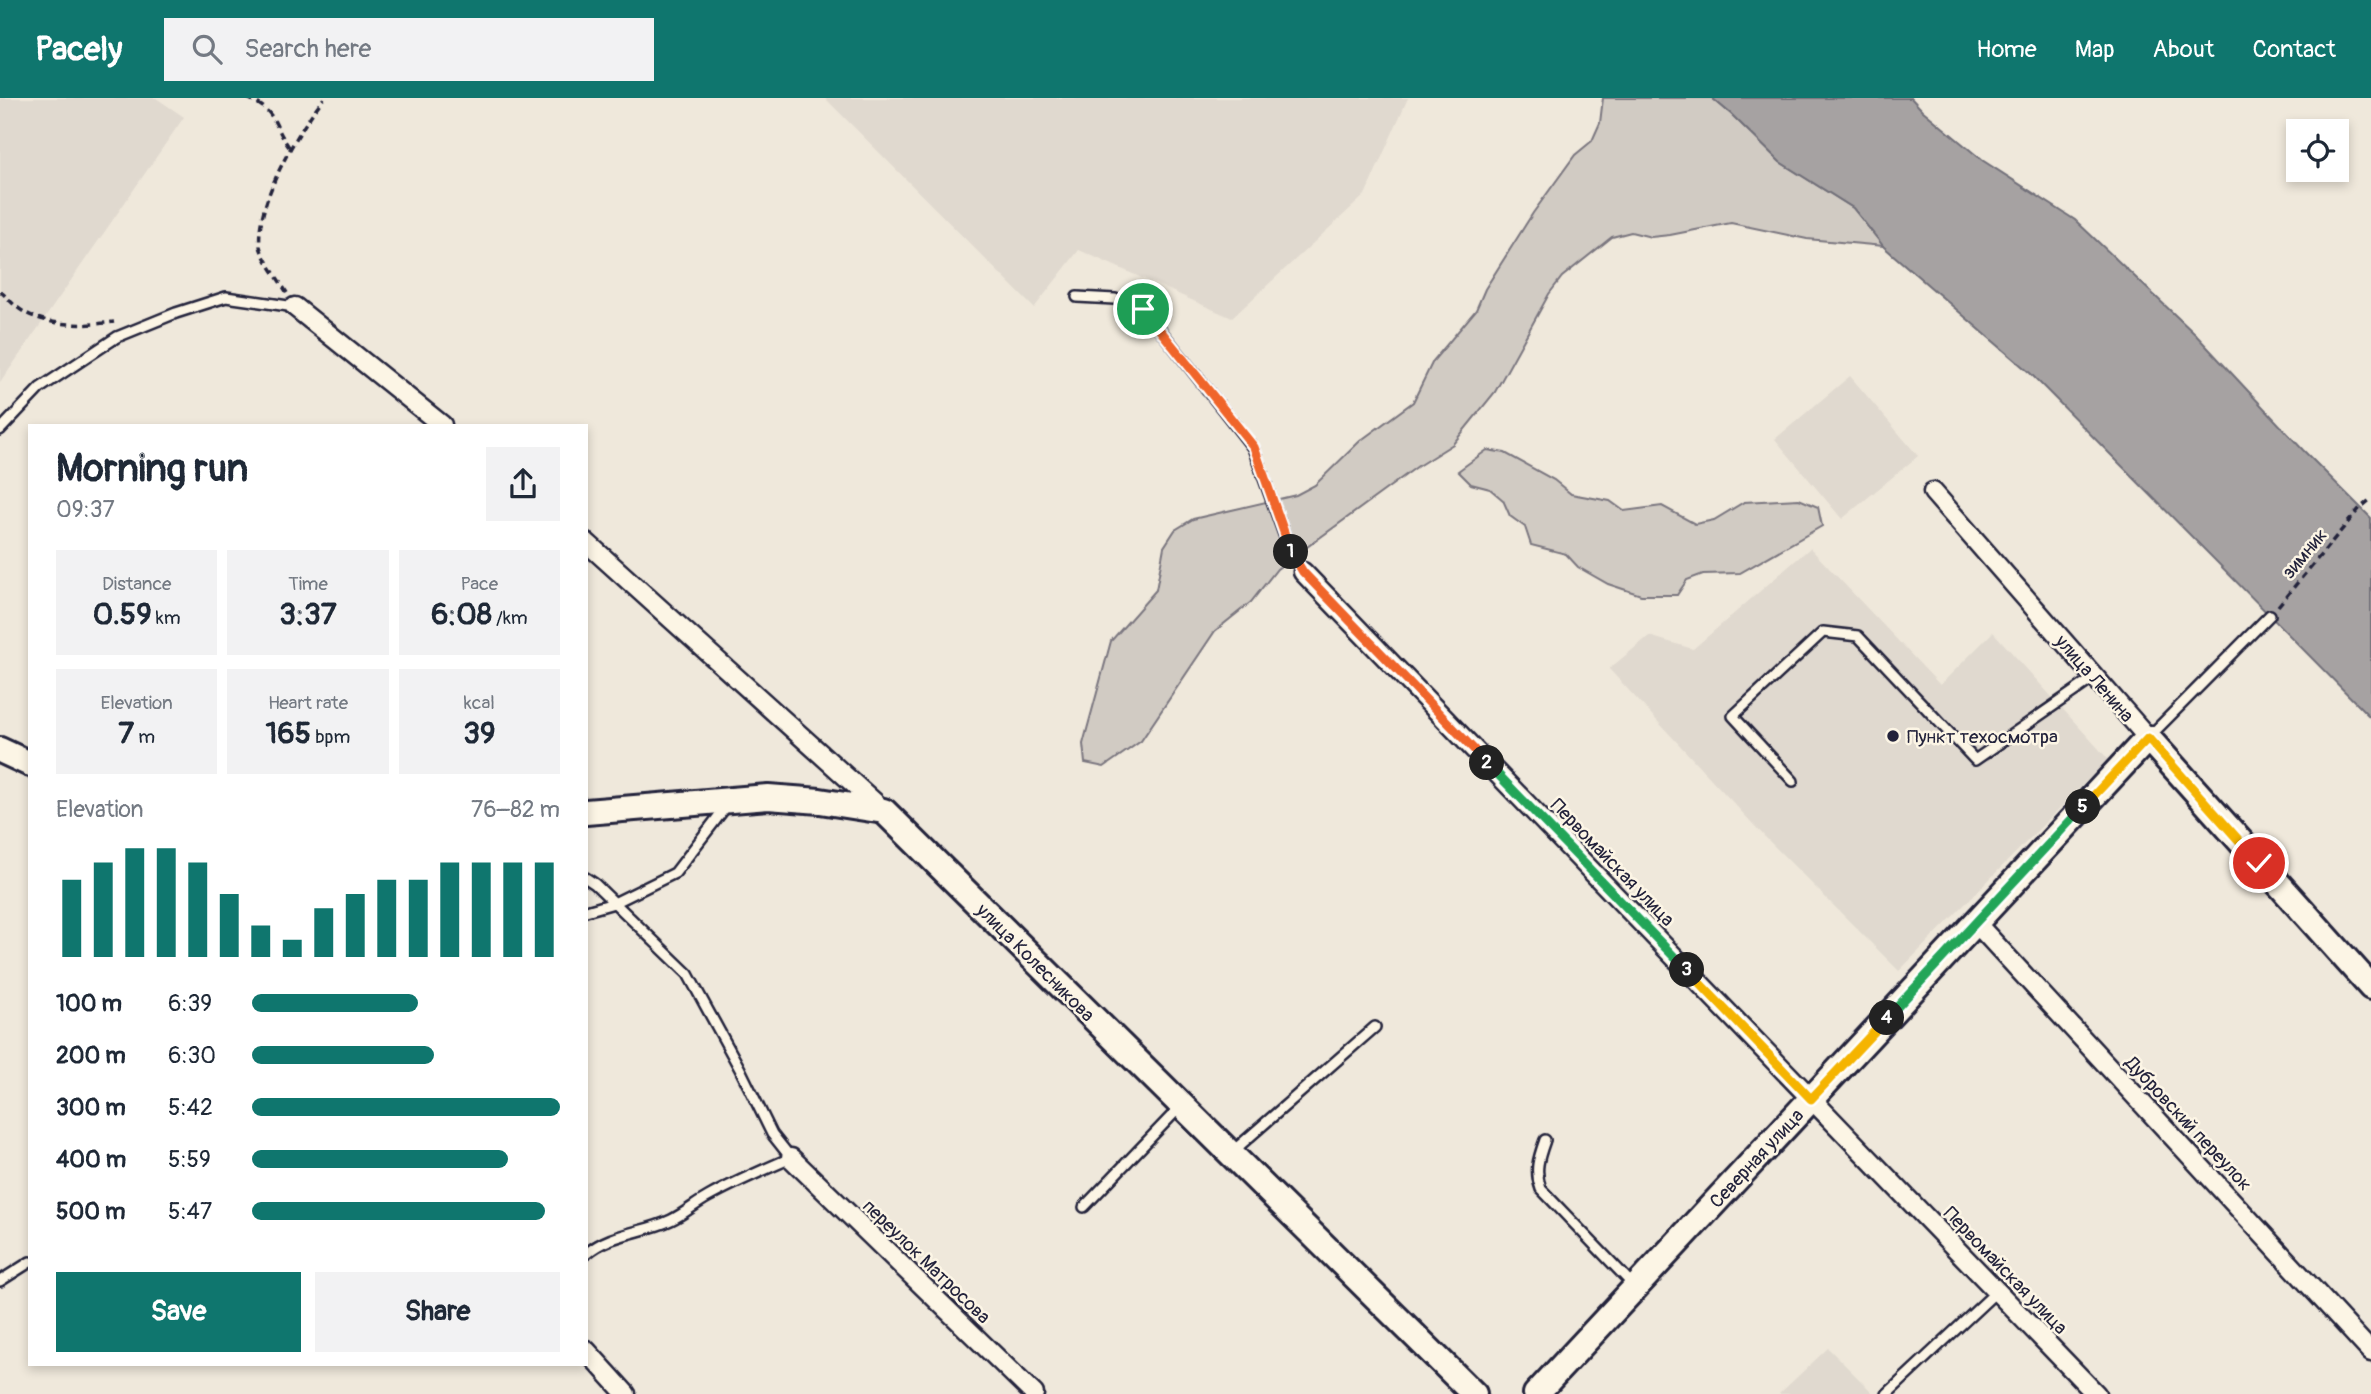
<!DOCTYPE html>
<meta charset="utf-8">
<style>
body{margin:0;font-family:Pangolin,sans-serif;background:#f2f2f3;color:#1f2937;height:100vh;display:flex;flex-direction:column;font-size:26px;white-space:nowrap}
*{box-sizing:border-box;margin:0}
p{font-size:23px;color:#747a83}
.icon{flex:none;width:38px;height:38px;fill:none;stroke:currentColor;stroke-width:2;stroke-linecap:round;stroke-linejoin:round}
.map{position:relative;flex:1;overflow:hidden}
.panel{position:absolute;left:28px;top:326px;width:560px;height:942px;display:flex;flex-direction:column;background:#fff;border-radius:0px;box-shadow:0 4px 10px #0003}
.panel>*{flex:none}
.buttons{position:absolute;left:2286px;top:21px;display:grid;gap:14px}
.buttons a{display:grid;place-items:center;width:63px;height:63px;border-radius:0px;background:#fff;box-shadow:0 4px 10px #0003;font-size:35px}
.pin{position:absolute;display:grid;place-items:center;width:60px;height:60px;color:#fff;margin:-30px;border:4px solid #fff;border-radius:50%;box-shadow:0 2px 7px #0007}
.km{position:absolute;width:35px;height:35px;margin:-18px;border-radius:50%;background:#222;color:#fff;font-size:19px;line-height:35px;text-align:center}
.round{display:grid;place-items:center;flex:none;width:74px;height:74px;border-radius:0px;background:#f2f2f3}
.headline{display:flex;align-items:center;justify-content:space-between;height:119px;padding:0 28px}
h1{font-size:38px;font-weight:700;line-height:52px}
.metrics{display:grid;grid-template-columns:repeat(3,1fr);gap:10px;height:119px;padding:7px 28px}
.metrics div{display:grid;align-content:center;border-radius:0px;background:#f2f2f3;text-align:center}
.metrics b{font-size:30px;font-weight:700}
.metrics small{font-size:19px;font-weight:400}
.metrics p{font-size:19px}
.chart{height:196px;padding:14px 28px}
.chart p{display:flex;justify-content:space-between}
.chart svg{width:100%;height:126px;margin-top:7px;stroke:#0f766e;stroke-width:6}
.primary-button{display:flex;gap:14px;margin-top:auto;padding:14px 28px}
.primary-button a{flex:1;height:80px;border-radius:0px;background:#0f766e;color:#fff;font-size:28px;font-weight:700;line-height:80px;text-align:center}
.primary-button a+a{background:#f2f2f3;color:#1f2937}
ul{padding:0 28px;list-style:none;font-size:23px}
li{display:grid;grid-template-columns:112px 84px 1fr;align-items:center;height:52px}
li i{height:18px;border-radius:9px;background:#0f766e}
header{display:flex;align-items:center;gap:42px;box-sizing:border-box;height:98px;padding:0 35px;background:#0f766e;color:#fff}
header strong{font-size:33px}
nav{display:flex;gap:38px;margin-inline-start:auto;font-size:24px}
.search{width:490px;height:63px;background:#f2f2f3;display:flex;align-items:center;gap:18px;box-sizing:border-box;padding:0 24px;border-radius:0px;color:#747a83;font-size:26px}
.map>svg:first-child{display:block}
.built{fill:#e0d9cf}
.green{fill:#d1cbc3;stroke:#7a767f;stroke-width:2}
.water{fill:#a6a2a2;stroke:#716f79;stroke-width:2}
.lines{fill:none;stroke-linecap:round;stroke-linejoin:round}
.lane-casing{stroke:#22223b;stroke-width:14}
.street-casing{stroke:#22223b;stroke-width:23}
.secondary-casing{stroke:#22223b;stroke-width:30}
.path{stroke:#22223b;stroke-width:3.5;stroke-dasharray:7 5;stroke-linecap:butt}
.lane{stroke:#fcf5e5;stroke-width:9}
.street{stroke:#fcf5e5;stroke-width:18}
.secondary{stroke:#fcf5e5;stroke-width:24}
.split-1-casing{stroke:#fff;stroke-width:14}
.split-2-casing{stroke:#fff;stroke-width:14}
.split-3-casing{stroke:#fff;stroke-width:14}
.split-4-casing{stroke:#fff;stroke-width:14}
.split-5-casing{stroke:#fff;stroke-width:14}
.split-6-casing{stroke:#fff;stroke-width:14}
.split-1{stroke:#f0652b;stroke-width:9}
.split-2{stroke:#f0652b;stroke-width:9}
.split-3{stroke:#22a559;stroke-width:9}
.split-4{stroke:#f5b400;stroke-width:9}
.split-5{stroke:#22a559;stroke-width:9}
.split-6{stroke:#f5b400;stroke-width:9}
.poi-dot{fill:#22223b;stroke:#fcf5e5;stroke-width:2.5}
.labels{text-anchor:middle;stroke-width:5;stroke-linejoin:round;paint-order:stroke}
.street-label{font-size:19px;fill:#22223b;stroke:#fcf5e5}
.poi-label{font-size:19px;fill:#22223b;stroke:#fcf5e5;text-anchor:start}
</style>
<header>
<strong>Pacely</strong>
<div class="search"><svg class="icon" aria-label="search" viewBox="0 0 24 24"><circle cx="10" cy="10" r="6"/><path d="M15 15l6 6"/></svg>Search here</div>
<nav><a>Home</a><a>Map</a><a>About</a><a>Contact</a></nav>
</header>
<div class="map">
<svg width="2371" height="1296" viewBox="0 0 2371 1296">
<rect width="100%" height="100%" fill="#efe8db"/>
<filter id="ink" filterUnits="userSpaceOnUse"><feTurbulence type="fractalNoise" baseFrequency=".0143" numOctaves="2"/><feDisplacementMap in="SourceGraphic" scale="14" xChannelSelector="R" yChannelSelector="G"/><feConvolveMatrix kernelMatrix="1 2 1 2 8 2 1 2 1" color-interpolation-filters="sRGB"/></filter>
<g filter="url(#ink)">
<!-- built -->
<path class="built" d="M0 0H156L184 19 0 285Z
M825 0H1408L1365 97 1232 220 1079 152 1034 210Z
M1850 278 1918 358 1842 421 1775 341Z
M1810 450 1940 587 1993 534 2108 661 1899 873 1765 739 1609 571 1649 538 1693 551Z
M1828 1250 1874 1296H1779Z"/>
<!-- green -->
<path class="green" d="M1603 0H1712L1731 16 1780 64 1853 110 1884 148 1807 141 1731 125 1670 137 1651 139 1631 134 1612 139 1562 179 1549 196 1495 294 1453 346 1418 368 1277 471 1251 504 1215 533 1141 643 1104 669 1085 665 1083 646 1111 543 1156 492 1164 449 1175 432 1193 421 1296 397 1315 387 1360 343 1413 304 1433 263 1476 212 1485 191 1533 115 1575 57 1592 43 1600 25Z
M1487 352 1505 355 1554 382 1571 396 1610 403 1624 413 1662 408 1695 426 1714 422 1744 404 1799 401 1818 409 1822 428 1740 475 1703 476 1687 482 1677 497H1641L1608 486 1578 469 1566 456 1531 447 1525 429 1510 418 1503 402 1490 391 1471 386 1458 373Z"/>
<!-- water -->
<path class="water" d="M1712 0H1911L1922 12 1982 62 2075 122 2195 236 2303 352 2371 420V620L2030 275 1884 149 1853 110 1780 64 1731 16Z"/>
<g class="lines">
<defs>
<path id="lane" d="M1077 199 1115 201 1143 210 1253 350 1290 453 1303 474
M0 332 40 290 117 239 176 215 226 199 295 209
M2150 638 2270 517
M1793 683 1733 618 1823 534 1858 538 1975 662 2095 579
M586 780 595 786 688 876 740 971 772 1036 791 1060C763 1072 735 1084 708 1099 695 1106 684 1116 671 1122 644 1135 610 1135 586 1156
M586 813 614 805 675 775 728 706
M1545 1042C1539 1059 1534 1072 1541 1091L1635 1189
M1231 1055 1375 929
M1084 1109 1180 1009
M0 1183 30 1164
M1887 1296 1997 1193"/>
<path id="street" d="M295 209 442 327
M1933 394 2148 640
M586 444 884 713
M1303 474 2096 1296
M1976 825 2371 1254
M791 1060 1034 1296
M586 1252 626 1296"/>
<path id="secondary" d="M0 652 30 666
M586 714 768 699 820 703 884 713 1474 1296
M1536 1296 2148 640 2371 889"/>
</defs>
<!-- lane casing -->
<use href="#lane" class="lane-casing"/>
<!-- street casing -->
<use href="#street" class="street-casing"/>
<!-- secondary casing -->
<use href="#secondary" class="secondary-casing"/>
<!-- path -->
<path class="path" d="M247 0C277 13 272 25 289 49
M0 193C7 199 13 207 21 212 47 229 85 228 114 224
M287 195C280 183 262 159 260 148 255 105 298 32 324 0
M2278 508 2360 410 2371 401"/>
<!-- lane -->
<use href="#lane" class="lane"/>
<!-- street -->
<use href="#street" class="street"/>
<!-- secondary -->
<use href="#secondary" class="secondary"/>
</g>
</g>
<g class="lines" filter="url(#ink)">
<defs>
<path id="split-1" d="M1143 211 1254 349 1291 454"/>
<path id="split-2" d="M1291 454 1303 474 1487 665"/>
<path id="split-3" d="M1487 665 1687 872"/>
<path id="split-4" d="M1687 872 1811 1001 1887 920"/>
<path id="split-5" d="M1887 920 2083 709"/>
<path id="split-6" d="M2083 709 2148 640 2259 765"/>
</defs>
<!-- split-1 casing -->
<use href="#split-1" class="split-1-casing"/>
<!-- split-2 casing -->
<use href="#split-2" class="split-2-casing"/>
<!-- split-3 casing -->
<use href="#split-3" class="split-3-casing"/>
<!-- split-4 casing -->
<use href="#split-4" class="split-4-casing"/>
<!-- split-5 casing -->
<use href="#split-5" class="split-5-casing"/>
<!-- split-6 casing -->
<use href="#split-6" class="split-6-casing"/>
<!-- split-1 -->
<use href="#split-1" class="split-1"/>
<!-- split-2 -->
<use href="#split-2" class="split-2"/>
<!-- split-3 -->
<use href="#split-3" class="split-3"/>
<!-- split-4 -->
<use href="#split-4" class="split-4"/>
<!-- split-5 -->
<use href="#split-5" class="split-5"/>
<!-- split-6 -->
<use href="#split-6" class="split-6"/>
</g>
<!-- markers -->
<circle class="poi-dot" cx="1893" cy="638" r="7"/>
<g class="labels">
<!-- street labels -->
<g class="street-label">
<text transform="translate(2304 455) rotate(-50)" y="7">зимник</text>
<text transform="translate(2095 580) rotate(49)" y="7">улица Ленина</text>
<text transform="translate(1613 764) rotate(46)" y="7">Первомайская улица</text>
<text transform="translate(1036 864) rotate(45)" y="7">улица Колесникова</text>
<text transform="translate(2189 1025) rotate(47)" y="7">Дубровский переулок</text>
<text transform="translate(1756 1060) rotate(-47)" y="7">Северная улица</text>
<text transform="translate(927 1163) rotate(44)" y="7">переулок Матросова</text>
<text transform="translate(2006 1172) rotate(46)" y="7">Первомайская улица</text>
</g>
<!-- poi labels -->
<g class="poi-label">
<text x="1907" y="645">Пункт техосмотра</text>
</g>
</g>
</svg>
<div class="buttons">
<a><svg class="icon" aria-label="locate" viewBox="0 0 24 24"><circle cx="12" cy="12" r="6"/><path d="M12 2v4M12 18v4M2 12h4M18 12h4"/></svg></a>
</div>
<div class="pin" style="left:1143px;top:211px;background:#1e9e55"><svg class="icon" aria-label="arrive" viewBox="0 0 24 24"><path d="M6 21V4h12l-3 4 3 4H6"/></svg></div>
<div class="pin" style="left:2259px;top:765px;background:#d93025"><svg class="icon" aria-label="check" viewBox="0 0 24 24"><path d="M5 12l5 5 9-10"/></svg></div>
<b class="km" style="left:1291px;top:454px">1</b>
<b class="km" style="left:1487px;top:665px">2</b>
<b class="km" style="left:1687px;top:872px">3</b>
<b class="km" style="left:1887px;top:920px">4</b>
<b class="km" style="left:2083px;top:709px">5</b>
<section class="panel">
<div class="headline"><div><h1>Morning run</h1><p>09:37</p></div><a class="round"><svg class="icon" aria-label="share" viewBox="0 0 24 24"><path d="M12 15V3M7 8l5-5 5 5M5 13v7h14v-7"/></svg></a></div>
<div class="metrics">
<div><p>Distance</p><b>0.59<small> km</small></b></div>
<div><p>Time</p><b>3:37</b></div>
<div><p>Pace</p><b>6:08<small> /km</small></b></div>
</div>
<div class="metrics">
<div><p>Elevation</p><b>7<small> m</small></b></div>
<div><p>Heart rate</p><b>165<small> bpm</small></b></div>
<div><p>kcal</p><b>39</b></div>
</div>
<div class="chart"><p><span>Elevation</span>76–82 m</p>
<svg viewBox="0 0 160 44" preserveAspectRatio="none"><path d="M5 44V17M15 44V11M25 44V6M35 44V6M45 44V11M55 44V22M65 44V33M75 44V38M85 44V27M95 44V22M105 44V17M115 44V17M125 44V11M135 44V11M145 44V11M155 44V11"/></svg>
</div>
<ul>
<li><b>100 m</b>6:39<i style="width:54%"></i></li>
<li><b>200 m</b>6:30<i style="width:59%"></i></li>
<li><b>300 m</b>5:42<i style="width:100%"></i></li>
<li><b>400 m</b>5:59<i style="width:83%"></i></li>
<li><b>500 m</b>5:47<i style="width:95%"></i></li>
</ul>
<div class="primary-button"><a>Save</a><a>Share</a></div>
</section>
</div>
